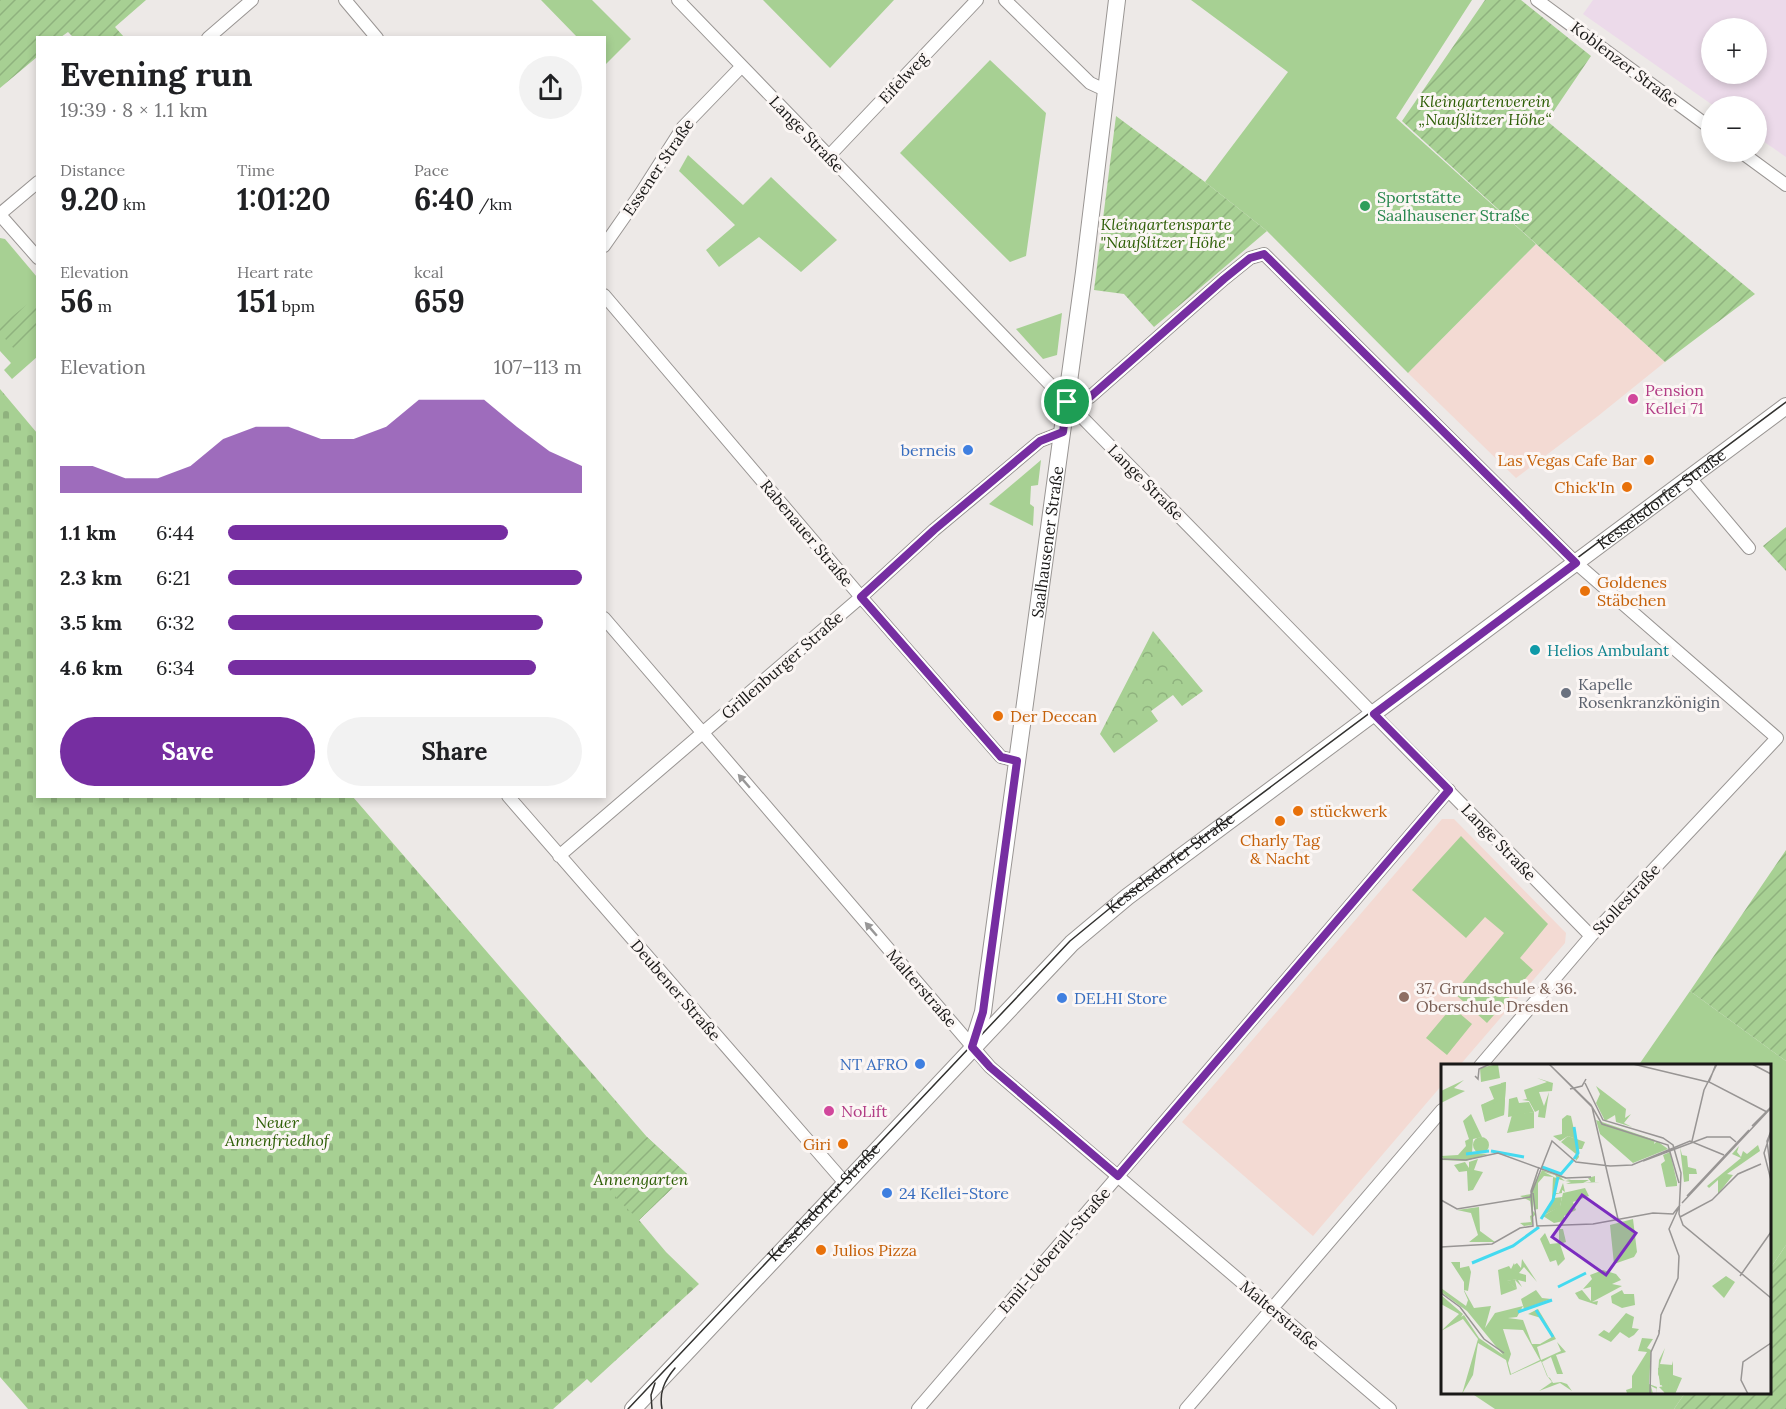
<!DOCTYPE html>
<meta charset="utf-8">
<style>
body{margin:0;font-family:Lora,serif;background:#f2f2f2;color:#202124;height:100vh;display:flex;flex-direction:column;font-size:22px;white-space:nowrap}
*{box-sizing:border-box;margin:0}
p{font-size:20px;color:#757577}
.icon{flex:none;width:33px;height:33px;fill:none;stroke:currentColor;stroke-width:2;stroke-linecap:round;stroke-linejoin:round}
.map{position:relative;flex:1;overflow:hidden}
.details{position:absolute;left:36px;top:36px;width:570px;height:762px;display:flex;flex-direction:column;background:#fff;border-radius:0px;box-shadow:0 3px 9px #0003}
.details>*{flex:none}
.fabs{position:absolute;left:1701px;top:18px;display:grid;gap:12px}
.fabs a{display:grid;place-items:center;width:66px;height:66px;border-radius:50%;background:#fff;box-shadow:0 3px 9px #0003;font-size:30px}
.pin{position:absolute;display:grid;place-items:center;width:51px;height:51px;color:#fff;margin:-26px;border:3px solid #fff;border-radius:50%;box-shadow:0 2px 6px #0007}
.round{display:grid;place-items:center;flex:none;width:63px;height:63px;border-radius:32px;background:#f2f2f2}
.overview{display:flex;align-items:center;justify-content:space-between;height:102px;padding:0 24px}
h1{font-size:33px;font-weight:700;line-height:45px}
.stats{display:grid;grid-template-columns:repeat(3,1fr);gap:9px;height:102px;padding:6px 24px}
.stats div{display:grid;align-content:center}
.stats b{font-size:30px;font-weight:700}
.stats small{font-size:16px;font-weight:400}
.stats p{font-size:16px}
.chart{height:168px;padding:12px 24px}
.chart p{display:flex;justify-content:space-between}
.chart svg{width:100%;height:108px;margin-top:6px;fill:#762ea1;opacity:.7}
.cta{display:flex;gap:12px;margin-top:auto;padding:12px 24px}
.cta a{flex:1;height:69px;border-radius:36px;background:#762ea1;color:#fff;font-size:24px;font-weight:700;line-height:69px;text-align:center}
.cta a+a{background:#f2f2f2;color:#202124}
ul{padding:0 24px;list-style:none;font-size:20px}
li{display:grid;grid-template-columns:96px 72px 1fr;align-items:center;height:45px}
li i{height:15px;border-radius:8px;background:#762ea1}
.map>svg:first-child{display:block}
.commercial{fill:#ecdaea;fill-rule:evenodd}
.education{fill:#f3dad3}
.green{fill:#a7d093}
.forest{fill:url(#forest-crowns)}
.cemetery{fill:url(#cemetery-stones)}
.garden{fill:url(#garden-furrows)}
.lines{fill:none;stroke-linecap:round;stroke-linejoin:round}
.street-casing{stroke:#999593;stroke-width:14}
.secondary-casing{stroke:#999593;stroke-width:18}
.street{stroke:#fff;stroke-width:12}
.secondary{stroke:#fff;stroke-width:16}
.tram{stroke:#333230;stroke-width:1.5}
.oneway{fill:#989797}
.route-casing{stroke:#fff;stroke-width:12}
.route{stroke:#762ea1;stroke-width:8}
.leisure-dot{fill:#2e9e5b;stroke:#fbf6f4;stroke-width:2}
.hotel-dot{fill:#d1479c;stroke:#fbf6f4;stroke-width:2}
.shop-dot{fill:#3f7fe0;stroke:#fbf6f4;stroke-width:2}
.food-dot{fill:#e8710a;stroke:#fbf6f4;stroke-width:2}
.culture-dot{fill:#0f9aa8;stroke:#fbf6f4;stroke-width:2}
.worship-dot{fill:#6b7280;stroke:#fbf6f4;stroke-width:2}
.education-dot{fill:#8d6e63;stroke:#fbf6f4;stroke-width:2}
.labels{text-anchor:middle;stroke-width:6;stroke-linejoin:round;paint-order:stroke}
.street-label{font-size:16px;fill:#191817;stroke:#fbf6f4}
.park-label{font-size:16px;font-style:italic;fill:#2d5e05;stroke:#fbf6f4}
.leisure-label{font-size:16px;fill:#27864d;stroke:#fbf6f4;text-anchor:start}
.hotel-label{font-size:16px;fill:#b23c85;stroke:#fbf6f4;text-anchor:start}
.shop-label{font-size:16px;fill:#366cbe;stroke:#fbf6f4;text-anchor:end}
.food-label{font-size:16px;fill:#c56008;stroke:#fbf6f4;text-anchor:start}
.culture-label{font-size:16px;fill:#0d838f;stroke:#fbf6f4;text-anchor:start}
.worship-label{font-size:16px;fill:#5b616d;stroke:#fbf6f4;text-anchor:start}
.education-label{font-size:16px;fill:#785e54;stroke:#fbf6f4;text-anchor:start}
.inset-river{fill:none;stroke:#44daf0;stroke-width:3}
.inset-road{fill:none;stroke:#989594;stroke-width:1.5}
.view{fill:#7b2cbf;fill-opacity:0.15;stroke:#7b2cbf;stroke-width:3}
.inset-edge{fill:none;stroke:#191817;stroke-width:3}
</style>
<div class="map">
<svg width="1786" height="1409" viewBox="0 0 1786 1409">
<defs>
<pattern id="forest-crowns" width="20" height="18" patternUnits="userSpaceOnUse" patternTransform="scale(1.5)"><rect width="20" height="18" fill="#a7d093"/><path d="M2 6a3 3 0 1 1 6 0M12 15a3 3 0 1 1 6 0" fill="none" stroke="#8fb27e"/></pattern>
<pattern id="cemetery-stones" width="16" height="16" patternUnits="userSpaceOnUse" patternTransform="scale(1.5)"><rect width="16" height="16" fill="#a7d093"/><path d="M2 7V4a2 2 0 0 1 4 0v3zM10 15v-3a2 2 0 0 1 4 0v3z" fill="#8fb27e"/></pattern>
<pattern id="garden-furrows" width="10" height="10" patternUnits="userSpaceOnUse" patternTransform="scale(1.5)"><rect width="10" height="10" fill="#a7d093"/><path d="M-1 1l2-2M0 10L10 0M9 11l2-2" fill="none" stroke="#8fb27e"/></pattern>
</defs>
<rect width="100%" height="100%" fill="#ede9e7"/>
<!-- commercial -->
<path class="commercial" d="M1593 0H1786V157L1757 137 1756 106H1714L1583 14ZM1712 28H1756V74H1712Z"/>
<!-- education -->
<path class="education" d="M1536 244 1665 362 1598 416 1516 478 1408 373Z
M1442 819H1454L1566 933 1565 943 1460 1065 1442 1066V1085L1313 1236 1182 1122Z"/>
<!-- green -->
<path class="green" d="M541 0H592L631 39 605 65 604 38 577 37Z
M763 0H894L830 68Z
M1191 0H1472L1396 118 1536 244 1408 373 1267 231 1205 182 1288 72Z
M990 60 1046 113 1026 256 1010 262 900 153Z
M688 155 743 205 771 177 837 240 801 272 759 237 719 267 706 250 735 225 679 171Z
M0 238 5 239 37 277V357L12 379 4 370 11 363 0 351Z
M1062 313 1057 355 1043 359 1016 329Z
M1041 460 1038 485 1031 486 1030 504 1034 507 1033 526 989 504Z
M1461 836 1548 924 1520 958 1533 970 1487 1023 1454 993 1504 933 1485 917 1466 938 1412 890Z
M1690 991 1786 1061V1245L1770 1269V1066H1638Z
M1452 1007 1472 1024 1447 1055 1426 1038Z
M1471 1393 1685 1392V1393L1674 1409H1495Z"/>
<!-- forest -->
<path class="forest" d="M1153 631 1203 691 1182 706 1173 695 1151 711 1158 721 1114 753 1100 734Z"/>
<!-- cemetery -->
<path class="cemetery" d="M0 389 37 433 38 796 353 797 647 1137 687 1174 639 1220 666 1252 699 1284 591 1383 587 1379 553 1409H28L0 1377Z"/>
<!-- garden -->
<path class="garden" d="M0 0H146L115 27 124 37H73L68 32 61 37 38 38 37 57 0 88Z
M1485 0H1521L1591 56 1547 121 1755 294 1665 362 1402 121Z
M1116 116 1205 182 1267 231 1154 327 1124 294 1094 290Z
M34 299 37 304V334L16 351 0 333V326Z
M1786 527V571L1763 546Z
M1786 850V1061L1690 991Z
M647 1137 687 1174 639 1220C633 1214 612 1195 609 1188 602 1168 634 1148 647 1137Z
M1786 1245V1409H1674L1685 1393 1770 1392V1269Z"/>
<g class="lines">
<defs>
<path id="street" d="M345 0 377 38
M678 0 1067 402 1591 936
M1005 0 1090 83 1105 90
M1537 0 1712 129
M208 38 252 0
M1741 152 1786 185
M829 156 977 0
M0 214 38 182
M0 215 38 258
M604 246 641 193 683 127 742 66
M604 295 861 597 1001 757 1017 761
M1067 402 1090 397 1224 279 1250 258 1264 254 1576 563 1777 738 1591 936 1480 1066
M1690 478 1749 548
M604 618 990 1067 1390 1409
M508 796 845 1183
M559 856 861 597 934 530 970 500 1040 441 1063 432
M918 1409 1449 790
M1186 1409 1442 1110"/>
<g id="secondary">
<path id="s1" d="M973 1043 983 1012 987 981 1084 272 1117 0"/>
<path id="s2" d="M633 1409 1072 943 1127 897 1786 406"/>
</g>
</defs>
<!-- street casing -->
<use href="#street" class="street-casing"/>
<!-- secondary casing -->
<use href="#secondary" class="secondary-casing"/>
<!-- street -->
<use href="#street" class="street"/>
<!-- secondary -->
<use href="#secondary" class="secondary"/>
<!-- tram -->
<g class="tram">
<path id="s3" d="M628 1409 1070 941 1126 895 1786 402"/>
<path d="M652 1409 651 1395 655 1383"/>
<path d="M662 1409C659 1393 664 1381 675 1368"/>
</g>
</g>
<!-- one-way arrows -->
<defs><path id="oneway-solid" d="M-6-.8H1V-3.2L6.5 0L1 3.2V.8H-6Z" transform="scale(1.5)"/></defs>
<g class="oneway">
<use href="#oneway-solid" transform="translate(744 781) rotate(-131)"/>
<use href="#oneway-solid" transform="translate(871 929) rotate(-131)"/>
</g>
<g class="lines">
<defs>
<path id="route" d="M1264 254 1576 563 1374 714 1449 790 1118 1176 990 1067 972 1047 983 1012 1017 761 1001 757 861 597 934 530 1040 441 1063 432 1067 402 1090 397 1224 279 1250 258Z"/>
</defs>
<!-- route casing -->
<use href="#route" class="route-casing"/>
<!-- route -->
<use href="#route" class="route"/>
</g>
<!-- markers -->
<circle class="leisure-dot" cx="1365" cy="206" r="6"/>
<g class="hotel-dot">
<circle cx="1633" cy="399" r="6"/>
<circle cx="829" cy="1111" r="6"/>
</g>
<g class="shop-dot">
<circle cx="968" cy="450" r="6"/>
<circle cx="1062" cy="998" r="6"/>
<circle cx="920" cy="1064" r="6"/>
<circle cx="887" cy="1193" r="6"/>
</g>
<g class="food-dot">
<circle cx="1649" cy="460" r="6"/>
<circle cx="1627" cy="487" r="6"/>
<circle cx="1585" cy="591" r="6"/>
<circle cx="998" cy="716" r="6"/>
<circle cx="1298" cy="811" r="6"/>
<circle cx="1280" cy="821" r="6"/>
<circle cx="843" cy="1144" r="6"/>
<circle cx="821" cy="1250" r="6"/>
</g>
<circle class="culture-dot" cx="1535" cy="650" r="6"/>
<circle class="worship-dot" cx="1566" cy="693" r="6"/>
<circle class="education-dot" cx="1404" cy="997" r="6"/>
<g class="labels">
<!-- street labels -->
<g class="street-label">
<text transform="translate(1625 64) rotate(37)" y="6">Koblenzer Straße</text>
<text transform="translate(903 78) rotate(-47)" y="6">Eifelweg</text>
<text transform="translate(807 134) rotate(46)" y="6">Lange Straße</text>
<text transform="translate(658 167) rotate(-56)" y="6">Essener Straße</text>
<text transform="translate(1146 482) rotate(45)" y="6">Lange Straße</text>
<text dy="6" stroke="none"><textPath href="#s2" startOffset="1378">Kesselsdorfer Straße</textPath></text>
<text transform="translate(807 533) rotate(50)" y="6">Rabenauer Straße</text>
<text dy="6" stroke="none"><textPath href="#s1" startOffset="507">Saalhausener Straße</textPath></text>
<text transform="translate(782 665) rotate(-41)" y="6">Grillenburger Straße</text>
<text transform="translate(1499 842) rotate(46)" y="6">Lange Straße</text>
<text dy="6" stroke="none"><textPath href="#s3" startOffset="771">Kesselsdorfer Straße</textPath></text>
<text transform="translate(1626 899) rotate(-47)" y="6">Stollestraße</text>
<text transform="translate(922 988) rotate(49)" y="6">Malterstraße</text>
<text transform="translate(676 990) rotate(49)" y="6">Deubener Straße</text>
<text dy="6" stroke="none"><textPath href="#s3" startOffset="285">Kesselsdorfer Straße</textPath></text>
<text transform="translate(1054 1250) rotate(-49)" y="6">Emil-Ueberall-Straße</text>
<text transform="translate(1280 1315) rotate(40)" y="6">Malterstraße</text>
</g>
<!-- park labels -->
<g class="park-label">
<text x="1485" y="107">Kleingartenverein<tspan x="1485" dy="18">„Naußlitzer Höhe“</tspan></text>
<text x="1166" y="230">Kleingartensparte<tspan x="1166" dy="18">"Naußlitzer Höhe"</tspan></text>
<text x="277" y="1128">Neuer<tspan x="277" dy="18">Annenfriedhof</tspan></text>
<text x="641" y="1185">Annengarten</text>
</g>
<!-- leisure labels -->
<g class="leisure-label">
<text x="1377" y="203">Sportstätte<tspan x="1377" dy="18">Saalhausener Straße</tspan></text>
</g>
<!-- hotel labels -->
<g class="hotel-label">
<text x="1645" y="396">Pension<tspan x="1645" dy="18">Kellei 71</tspan></text>
<text x="841" y="1117">NoLift</text>
</g>
<!-- shop labels -->
<g class="shop-label">
<text x="956" y="456">berneis</text>
<text x="1074" y="1004" text-anchor="start">DELHI Store</text>
<text x="908" y="1070">NT AFRO</text>
<text x="899" y="1199" text-anchor="start">24 Kellei-Store</text>
</g>
<!-- food labels -->
<g class="food-label">
<text x="1637" y="466" text-anchor="end">Las Vegas Cafe Bar</text>
<text x="1615" y="493" text-anchor="end">Chick'In</text>
<text x="1597" y="588">Goldenes<tspan x="1597" dy="18">Stäbchen</tspan></text>
<text x="1010" y="722">Der Deccan</text>
<text x="1310" y="817">stückwerk</text>
<text x="1280" y="846" text-anchor="middle">Charly Tag<tspan x="1280" dy="18">&amp; Nacht</tspan></text>
<text x="831" y="1150" text-anchor="end">Giri</text>
<text x="833" y="1256">Julios Pizza</text>
</g>
<!-- culture labels -->
<g class="culture-label">
<text x="1547" y="656">Helios Ambulant</text>
</g>
<!-- worship labels -->
<g class="worship-label">
<text x="1578" y="690">Kapelle<tspan x="1578" dy="18">Rosenkranzkönigin</tspan></text>
</g>
<!-- education labels -->
<g class="education-label">
<text x="1416" y="994">37. Grundschule &amp; 36.<tspan x="1416" dy="18">Oberschule Dresden</tspan></text>
</g>
</g>
<!-- overview -->
<g transform="translate(1441 1064)">
<rect width="330" height="330" fill="#ede9e7"/>
<path d="M23 16 13 24 24 27 0 39V27ZM65 18 63 51 44 58 40 41 61 33 60 19ZM155 22 185 45 184 54 190 50 183 59 191 63 175 58 174 51 164 57 155 39 159 30ZM76 33 78 39 88 38 93 48 67 53 68 35ZM30 50 41 73 32 75 31 89 47 90 25 97 0 96 3 95 0 92 17 91 25 82 24 77 28 75 22 57ZM126 51 130 52 135 75 127 72 119 77 112 72 121 70V55ZM317 81 319 87 286 110 292 111 277 130V116L268 124 266 122 300 94 291 90 298 82 296 88 300 93 302 87 306 90ZM37 95 33 106 42 108 32 126 27 127 26 107 18 108 13 101 24 98 28 104V98ZM97 106 94 120 101 106 130 116H148L142 119 150 118 147 114 154 112V118H159L125 120 130 118 124 117 129 116 119 113 124 117 117 115 114 129H118L122 119 124 128 121 126V129L115 130 113 134 121 133 119 143 101 152 111 136 112 113 116 114 114 111 103 108 113 113 103 112 97 119V145L93 146 92 132V147L95 150 91 154V161L83 162 79 159 90 158 89 152 91 151 89 137 79 132 90 130ZM38 143 39 167 54 178H28L37 171 30 149 16 146ZM81 195 96 218 83 203 78 209 85 211V218L77 216 81 223 74 216 76 225 65 217 76 215 73 201 76 199 80 204ZM10 198H19V204L28 202 30 208 27 227 23 226 33 244 50 242 44 264 54 249 82 242 76 253 67 254 82 256 91 280H99L111 273 100 254 87 250 97 245 115 275 96 283 100 296 120 287 116 278 125 288 115 291 122 310H116L110 293 101 298 107 313 109 314 112 319 120 318 126 320 131 327 119 319 98 327 111 318 106 312 100 297 69 311 65 296 37 279 32 311 21 330 37 275 22 255 0 267 18 250 0 240V231L22 250 20 253 23 251 38 274 62 291 26 247 0 228V224L25 242 27 236 23 227V218ZM62 265 82 266 99 296 70 310 67 299 70 290ZM201 274 212 275 206 284 210 286 208 320 216 323 215 330 216 325 210 322 212 330 186 329 185 326 191 324V312L206 288 197 287ZM232 297V311L241 314 234 330H225L218 323 224 322 219 321 217 304 231 301Z" fill="#a7d093" fill-rule="evenodd"/>
<path d="M65 18 63 51 43 55 63 43 62 34 50 41H40L53 35 48 23ZM224 284 219 300 232 301V308L231 302 219 307 227 315 228 329 230 325 233 329V325L235 319 230 322 231 312V316L238 319 234 330H224L217 310 218 296Z" fill="#a7d093"/>
<path d="M32 81a8 8 0 1 1 16 0a8 8 0 1 1-16 0ZM192 155 196 188 193 193 173 200 169 161ZM285 212 294 218 283 234 271 222Z" fill="#a7d093"/>
<path d="M57 0 59 14 40 18 39 4ZM96 14 112 19 111 27 98 28 103 42 108 28 104 54 97 53 98 46 94 48 88 37 81 36 86 35 83 26 106 18ZM93 48V64L66 69 71 51ZM155 56 214 76 213 80 216 77 227 85 192 99 159 70ZM127 72 144 78 141 85H136L138 93 135 97V90L120 78ZM239 83 241 91 246 92 247 103 255 105 256 110H248V117L243 118ZM229 88 236 118V122L225 123 220 100 224 97 222 91ZM144 124 148 132 132 138 135 146 123 152V157L113 159 102 152 119 142 122 129ZM118 165H122L125 178 119 180 124 195 117 202 115 196 109 198 99 175 104 169 109 180 118 179ZM73 199 77 215 66 217 76 225 60 231 57 206 68 202 70 205ZM162 206 175 210 180 216 171 220 181 222 151 238 157 237 156 241 138 235 134 229 141 226 150 237V223L142 225 151 215 149 211ZM95 226 101 234 110 235 83 245 80 235ZM181 226 183 230H193L194 241 181 244 171 239 170 232ZM185 249 193 253 191 264 198 265 193 271 188 274 179 268 170 278 157 271 163 266 168 269Z" fill="#a7d093"/>
<path class="inset-river" d="M133 63 137 89 133 95M50 87 83 93M25 90 48 87M101 103 120 110 132 96M100 155 112 136 117 113M31 199 72 182 98 163M117 223 145 209M95 246 112 273M77 248 111 236"/>
<path class="inset-road" d="M108 0 150 41 161 60 227 81 238 119M108 0 151 43 177 155M192 0 267 18M275 0 268 18 326 48M311 0 330 10M34 12 37 15 38 5 49 0M144 19 162 56 222 74 232 81 240 109 238 150 242 161 330 234M129 25 141 22 145 15M311 62 330 43M330 67 326 77 330 108M330 68 323 89 330 116M251 77 263 26 276 0M0 95 25 96 57 89 125 114 150 113M202 97 266 73H289L295 78M92 129 96 162 152 160 212 149 232 150 239 141M246 132 308 66M0 136 16 145 89 133 111 77 135 98 169 102 191 101 249 77 283 91M241 139 330 44M239 153 271 136 297 110 320 100M0 183 51 180 79 164 92 162 90 127 98 103M299 212 330 168M0 229 19 243 43 275 63 289M218 266V270L220 251 237 214 238 192 228 165 238 143M209 330 210 288 218 270M307 330 300 316 302 298 330 279"/>
<path class="view" d="M141 131 195 169 165 211 111 173Z"/>
<rect width="330" height="330" class="inset-edge"/>
</g>
</svg>
<div class="fabs">
<a>+</a>
<a>−</a>
</div>
<div class="pin" style="left:1067px;top:402px;background:#1e9e55"><svg class="icon" aria-label="arrive" viewBox="0 0 24 24"><path d="M6 21V4h12l-3 4 3 4H6"/></svg></div>
<section class="details">
<div class="overview"><div><h1>Evening run</h1><p>19:39 · 8 × 1.1 km</p></div><a class="round"><svg class="icon" aria-label="share" viewBox="0 0 24 24"><path d="M12 15V3M7 8l5-5 5 5M5 13v7h14v-7"/></svg></a></div>
<div class="stats">
<div><p>Distance</p><b>9.20<small> km</small></b></div>
<div><p>Time</p><b>1:01:20</b></div>
<div><p>Pace</p><b>6:40<small> /km</small></b></div>
</div>
<div class="stats">
<div><p>Elevation</p><b>56<small> m</small></b></div>
<div><p>Heart rate</p><b>151<small> bpm</small></b></div>
<div><p>kcal</p><b>659</b></div>
</div>
<div class="chart"><p><span>Elevation</span>107–113 m</p>
<svg viewBox="0 0 160 44" preserveAspectRatio="none"><path d="M0 44V33L10 33L20 38L30 38L40 33L50 22L60 17L70 17L80 22L90 22L100 17L110 6L120 6L130 6L140 17L150 27L160 33V44z"/></svg>
</div>
<ul>
<li><b>1.1 km</b>6:44<i style="width:79%"></i></li>
<li><b>2.3 km</b>6:21<i style="width:100%"></i></li>
<li><b>3.5 km</b>6:32<i style="width:89%"></i></li>
<li><b>4.6 km</b>6:34<i style="width:87%"></i></li>
</ul>
<div class="cta"><a>Save</a><a>Share</a></div>
</section>
</div>
